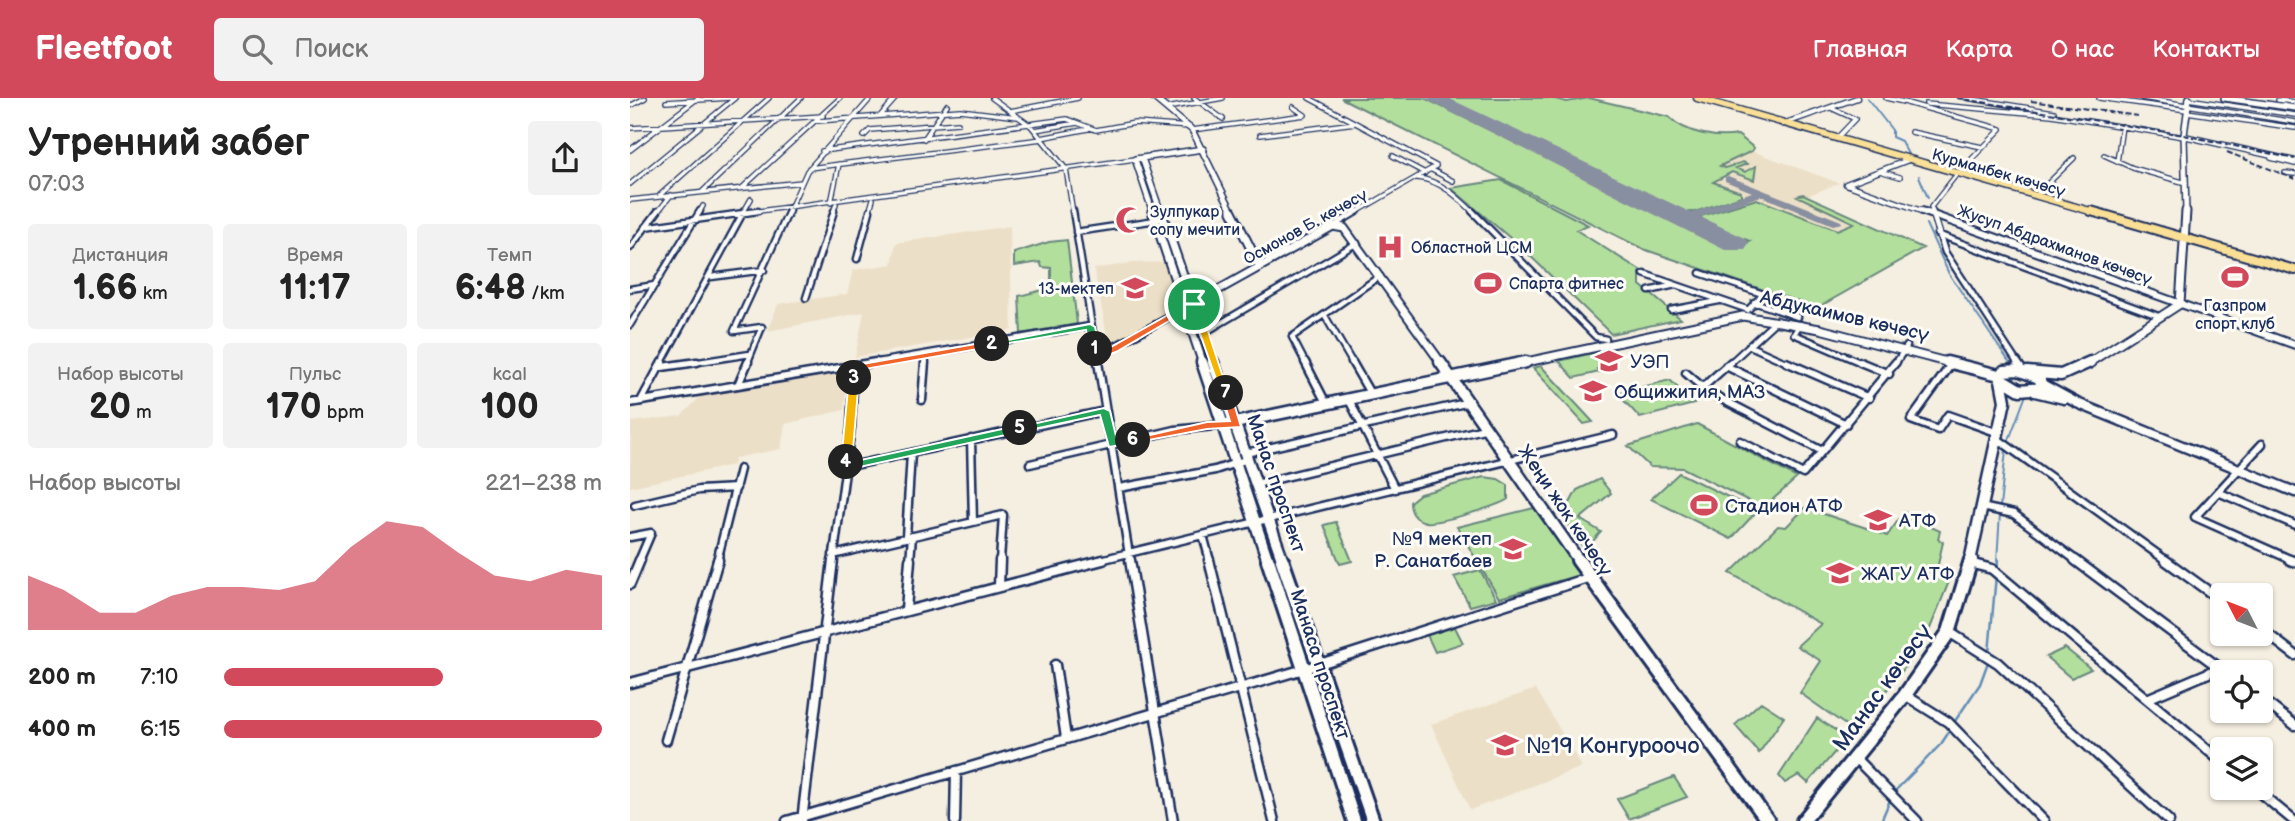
<!DOCTYPE html>
<html lang="ru">
<meta charset="utf-8">
<style>
body{margin:0;font-family:"Balsamiq Sans",sans-serif;background:#f2f2f2;color:#222;height:100vh;display:flex;flex-direction:column;font-size:26px;white-space:nowrap}
*{box-sizing:border-box;margin:0}
p{font-size:23px;color:#767676}
.icon{flex:none;width:38px;height:38px;fill:none;stroke:currentColor;stroke-width:2;stroke-linecap:round;stroke-linejoin:round}
.map{position:relative;flex:1;overflow:hidden}
.sheet{display:flex;flex-direction:column;background:#fff;width:630px}
.sheet>*{flex:none}
.needle{width:46px;rotate:312deg}
.controls{position:absolute;left:1580px;top:485px;display:grid;gap:14px}
.controls a{display:grid;place-items:center;width:63px;height:63px;border-radius:7px;background:#fff;box-shadow:0 2px 5px #0004;font-size:35px}
.pin{position:absolute;display:grid;place-items:center;width:60px;height:60px;color:#fff;margin:-30px;border:4px solid #fff;border-radius:50%;box-shadow:0 2px 7px #0007}
.km{position:absolute;width:35px;height:35px;margin:-18px;border-radius:50%;background:#222;color:#fff;font-size:19px;line-height:35px;text-align:center}
.round{display:grid;place-items:center;flex:none;width:74px;height:74px;border-radius:7px;background:#f2f2f2}
.headline{display:flex;align-items:center;justify-content:space-between;height:119px;padding:0 28px}
h1{font-size:38px;font-weight:700;line-height:52px}
.stats{display:grid;grid-template-columns:repeat(3,1fr);gap:10px;height:119px;padding:7px 28px}
.stats div{display:grid;align-content:center;border-radius:7px;background:#f2f2f2;text-align:center}
.stats b{font-size:35px;font-weight:700}
.stats small{font-size:19px;font-weight:400}
.stats p{font-size:19px}
.chart{height:196px;padding:14px 28px}
.chart p{display:flex;justify-content:space-between}
.chart svg{width:100%;height:126px;margin-top:7px;fill:#d1495b;opacity:.7}
ul{padding:0 28px;list-style:none;font-size:23px}
li{display:grid;grid-template-columns:112px 84px 1fr;align-items:center;height:52px}
li i{height:18px;border-radius:9px;background:#d1495b}
header{display:flex;align-items:center;gap:42px;box-sizing:border-box;height:98px;padding:0 35px;background:#d1495b;color:#fff}
header strong{font-size:33px}
nav{display:flex;gap:38px;margin-inline-start:auto;font-size:24px}
.search{width:490px;height:63px;background:#f2f2f2;display:flex;align-items:center;gap:18px;box-sizing:border-box;padding:0 24px;border-radius:7px;color:#767676;font-size:26px}
main{display:flex;flex:1;min-height:0}
.map>svg:first-child{display:block}
.built{fill:#ecdfc7}
.green{fill:#b3df9d;stroke:#67877e;stroke-width:2}
.lines{fill:none;stroke-linecap:round;stroke-linejoin:round}
.stream-far1{stroke:#628db7;stroke-width:2}
.stream{stroke:#628db7;stroke-width:2.5}
.taxiway{fill:#888fa0;fill-rule:evenodd}
.runway{fill:#888fa0;fill-rule:evenodd}
.minor-far3-casing{stroke:#1b2f5e;stroke-width:6}
.minor-far2-casing{stroke:#1b2f5e;stroke-width:9}
.minor-far1-casing{stroke:#1b2f5e;stroke-width:11}
.minor-casing{stroke:#1b2f5e;stroke-width:13}
.tertiary-far2-casing{stroke:#1b2f5e;stroke-width:7}
.tertiary-far1-casing{stroke:#1b2f5e;stroke-width:10}
.tertiary-casing{stroke:#1b2f5e;stroke-width:13}
.secondary-far3-casing{stroke:#1b2f5e;stroke-width:8}
.secondary-far2-casing{stroke:#1b2f5e;stroke-width:11}
.secondary-far1-casing{stroke:#1b2f5e;stroke-width:15}
.secondary-casing{stroke:#1b2f5e;stroke-width:18}
.primary-far1-casing{stroke:#1b2f5e;stroke-width:9}
.primary-casing{stroke:#1b2f5e;stroke-width:12}
.minor-far3{stroke:#fdfcf7;stroke-width:3.5}
.minor-far2{stroke:#fdfcf7;stroke-width:4.5}
.minor-far1{stroke:#fdfcf7;stroke-width:6}
.minor{stroke:#fdfcf7;stroke-width:8}
.tertiary-far2{stroke:#fdfcf7;stroke-width:4.5}
.tertiary-far1{stroke:#fdfcf7;stroke-width:6}
.tertiary{stroke:#fdfcf7;stroke-width:8}
.secondary-far3{stroke:#fdfcf7;stroke-width:5}
.secondary-far2{stroke:#fdfcf7;stroke-width:7}
.secondary-far1{stroke:#fdfcf7;stroke-width:10}
.secondary{stroke:#fdfcf7;stroke-width:12}
.primary-far1{stroke:#fadf96;stroke-width:6}
.primary{stroke:#fadf96;stroke-width:8}
.rail{stroke:#1b2f5e;stroke-width:2;stroke-dasharray:6 2.5;stroke-linecap:butt}
.split-1{fill:#f0652b;stroke:#fff;stroke-width:2}
.split-2{fill:#22a559;stroke:#fff;stroke-width:2}
.split-3{fill:#f0652b;stroke:#fff;stroke-width:2}
.split-4{fill:#f5b400;stroke:#fff;stroke-width:2}
.split-5{fill:#22a559;stroke:#fff;stroke-width:2}
.split-6{fill:#22a559;stroke:#fff;stroke-width:2}
.split-7{fill:#f0652b;stroke:#fff;stroke-width:2}
.split-8{fill:#f5b400;stroke:#fff;stroke-width:2}
.split-9{fill:#f5b400;stroke:#fff;stroke-width:2}
.labels{text-anchor:middle;stroke-width:6;stroke-linejoin:round;paint-order:stroke}
.far-street-label{font-size:16px;fill:#1b2f5e;stroke:#fdfcf7}
.far-poi-label{font-size:16px;fill:#1b2f5e;stroke:#fdfcf7;text-anchor:start}
.street-label{font-size:19px;fill:#1b2f5e;stroke:#fdfcf7}
.poi-label{font-size:19px;fill:#1b2f5e;stroke:#fdfcf7;text-anchor:start}
.near-street-label{font-size:23px;fill:#1b2f5e;stroke:#fdfcf7}
.near-poi-label{font-size:23px;fill:#1b2f5e;stroke:#fdfcf7;text-anchor:start}
</style>
<header>
<strong>Fleetfoot</strong>
<div class="search"><svg class="icon" aria-label="search" viewBox="0 0 24 24"><circle cx="10" cy="10" r="6"/><path d="M15 15l6 6"/></svg>Поиск</div>
<nav><a>Главная</a><a>Карта</a><a>О нас</a><a>Контакты</a></nav>
</header>
<main>
<section class="sheet">
<div class="headline"><div><h1>Утренний забег</h1><p>07:03</p></div><a class="round"><svg class="icon" aria-label="share" viewBox="0 0 24 24"><path d="M12 15V3M7 8l5-5 5 5M5 13v7h14v-7"/></svg></a></div>
<div class="stats">
<div><p>Дистанция</p><b>1.66<small> km</small></b></div>
<div><p>Время</p><b>11:17</b></div>
<div><p>Темп</p><b>6:48<small> /km</small></b></div>
</div>
<div class="stats">
<div><p>Набор высоты</p><b>20<small> m</small></b></div>
<div><p>Пульс</p><b>170<small> bpm</small></b></div>
<div><p>kcal</p><b>100</b></div>
</div>
<div class="chart"><p><span>Набор высоты</span>221–238 m</p>
<svg viewBox="0 0 160 44" preserveAspectRatio="none"><path d="M0 44V25L10 30L20 38L30 38L40 32L50 29L60 29L70 30L80 27L90 15L100 6L110 8L120 17L130 25L140 27L150 23L160 25V44z"/></svg>
</div>
<ul>
<li><b>200 m</b>7:10<i style="width:58%"></i></li>
<li><b>400 m</b>6:15<i style="width:100%"></i></li>
</ul>
</section>
<div class="map">
<svg width="1665" height="723" viewBox="0 0 1665 723">
<rect width="100%" height="100%" fill="#f5efe1"/>
<filter id="ink" filterUnits="userSpaceOnUse"><feTurbulence type="fractalNoise" baseFrequency=".0143" numOctaves="2"/><feDisplacementMap in="SourceGraphic" scale="14" xChannelSelector="R" yChannelSelector="G"/><feConvolveMatrix kernelMatrix="1 2 1 2 8 2 1 2 1" color-interpolation-filters="sRGB"/></filter>
<g filter="url(#ink)">
<!-- built -->
<path class="built" d="M711 0H921L937 4 959 0 1039 19 1045 25 1089 40 1108 37 1124 50 1122 53 1209 85 1177 98 1293 150 1187 210 1013 151Z
M380 128 382 232 225 259 234 214 138 233 148 206 217 196 223 172 262 166 266 145Z
M535 164 549 209 479 248 464 171 502 165Z
M218 273 214 312 155 326 151 351 105 360 103 367 0 389 1 324 51 318 73 296Z
M906 591 952 669 840 712 801 626Z"/>
<!-- green -->
<path class="green" d="M711 0H794L1102 151 1120 143 1073 125 1071 118 1127 101 1207 132 1224 125 1167 98 1173 96 1293 150 1187 210 1013 151Z
M812 0H921L937 4 959 0 1039 19C1055 35 1086 41 1108 37L1124 50 1122 53 1090 68 1095 70 1113 64 1117 66 1106 70 1115 74 1126 68 1124 82 1102 74 1083 84 1111 94V98L1065 114H1052Z
M871 82 958 127 946 132 1013 174 1010 175V187L1051 221 981 236 892 150 821 90Z
M437 142 447 226 391 236 389 198 421 190V170L412 169 410 164 384 168V155L419 144Z
M963 255 976 269 967 271 969 274 944 280 929 263Z
M911 268 963 324 954 326 903 270Z
M1040 282 1064 306 1010 320 987 295Z
M1067 326 1167 380 1133 410 1053 370 1020 369 998 348Z
M1049 375 1127 413 1101 441 1021 401Z
M854 379 868 381 878 387V401C869 408 808 426 796 424 785 422 780 414 780 404L790 396Z
M970 381 981 395 950 421 971 434 955 452 928 412 940 405 947 392Z
M908 409 956 475 869 500 827 429Z
M1176 409C1203 421 1230 426 1257 438L1274 414 1285 419 1286 422 1310 433 1308 441 1313 444 1307 471 1322 476 1299 533 1276 568 1224 633 1170 595 1191 563 1167 548 1191 526 1100 475 1148 428 1156 429Z
M706 424 722 463 710 466 694 427Z
M850 472 866 501 840 508 824 479Z
M825 529 833 545 805 554 797 537Z
M1435 550 1461 571 1441 580 1416 559Z
M1131 604 1154 619 1129 655 1105 627Z
M1187 620 1217 640 1178 685 1169 677 1155 685 1149 678Z
M1044 679 1057 699 999 721 987 701Z"/>
<g class="lines">
<!-- stream-far1 -->
<path class="stream-far1" d="M1237 0 1262 32V39L1271 43 1279 58
M1289 78 1298 100
M1296 126 1319 176 1382 268
M1377 347 1396 297
M1370 409 1376 352
M1367 463 1370 415"/>
<!-- stream -->
<path class="stream" d="M1367 472 1368 462
M1359 555 1366 477
M1323 626 1350 586 1358 564
M1264 694 1311 646 1321 631
M1251 723 1260 702"/>
<!-- taxiway -->
<path class="taxiway" d="M1098 78 1211 123 1212 125 1203 127 1131 98 1058 123H1050V119L1122 94 1095 83V79Z"/>
<!-- runway -->
<path class="runway" d="M793 0H818L1115 140 1119 146 1115 152H1095Z"/>
<defs>
<path id="minor-far3" d="M362 0 401 28 436 71
M564 0 593 21
M679 0 806 68 725 115
M1256 0 1278 5
M1336 0 1424 14
M1469 0 1557 12
M1512 0 1665 24
M1558 1 1665 17
M526 2 538 0
M1648 2 1665 4
M36 4 100 0
M1277 5 1371 31 1327 76 1301 109 1303 115
M1296 6 1422 17 1554 39
M0 8 15 0
M537 10 593 0
M1201 10 1225 21 1206 41
M380 13 448 0
M1557 14 1665 30
M251 17 266 0
M188 23 330 12 388 19
M0 30 193 18
M405 32 447 25
M562 32 675 17 663 9
M1281 34 1352 49
M630 37 725 25
M234 38 240 32 328 25
M411 40 458 31
M294 41 317 7
M0 52 68 0
M192 53 437 21 466 32 505 25 560 29
M1474 57 1503 70 1556 85
M763 58 795 75
M1641 60 1665 66
M1487 64 1492 28
M179 70 412 41
M436 71 443 115
M802 72 823 83
M1250 73 1270 79
M1655 75 1665 76
M787 80C810 82 828 99 844 115
M0 86 105 0
M112 90 210 0
M72 94 171 0
M30 97 139 0
M1405 98 1444 60
M0 102 172 84
M201 105 209 66
M27 115 41 97
M69 115 73 108
M113 115 121 101
M115 115 505 61
M158 115 177 73 241 0
M203 115 206 106
M239 115 243 101"/>
<path id="minor-far2" d="M443 113 468 266
M842 113 966 239 976 241
M1302 113 1315 154 1388 266
M703 128 728 113
M15 129 128 113
M446 134 533 121
M1307 136 1531 219
M0 150 28 113
M227 161 240 113
M1070 175 1133 196 1118 212
M1014 176 1116 211
M81 179 134 172
M0 191 25 187
M1019 193 1045 187
M176 200 204 113
M1124 204 1168 219
M1041 212 1089 203
M695 218 723 266
M1170 226 1164 236 1234 266
M0 227 70 113
M104 233 159 113
M104 233 132 229 117 266
M574 235 727 145
M1120 248 1160 266
M466 258 556 210
M31 266 114 113
M56 266 120 256
M236 266 460 228
M295 266 296 257
M676 266 662 239 750 178
M1099 266 1147 222
M1265 266 1277 248"/>
<path id="minor-far1" d="M468 264 500 463
M675 264 697 307
M722 264 741 297
M1156 264 1239 300
M1230 264 1259 276
M1387 264 1393 273
M1322 265 1281 322 1308 332 1318 317 1366 334
M1096 268 1216 326
M32 269 67 264
M1056 275 1078 294 1192 353
M108 287 118 264
M1073 289 1101 264
M292 302 295 264
M719 302 765 391
M11 303 32 264
M0 305 246 264
M1365 339 1537 463
M341 341 343 424
M1110 343 1173 376 1266 264
M1632 346 1565 419 1664 463
M616 355 840 304
M400 366 545 332 594 327
M216 369 474 313
M626 386 858 330
M489 390 585 372 618 361
M1588 394 1665 427
M5 407 69 392 106 390
M1351 409 1384 416 1447 463
M573 437 580 463
M0 439 21 435 9 463
M276 439 281 355
M203 457 373 417 370 463
M87 463 110 371
M203 463 221 329 224 270
M280 463 282 438
M466 463 983 337"/>
<path id="minor" d="M500 462 543 723
M579 462 644 723
M1445 462 1595 574
M1535 462 1592 503
M1660 462 1665 464
M1340 465 1362 471 1592 664
M0 486 10 462
M369 488 370 462
M276 511 280 462
M1631 531 1665 557
M1319 534 1368 565 1539 723
M425 567 436 640
M0 585 473 462
M1275 597 1318 624 1414 723
M1517 601 1590 570
M1631 601 1665 627
M36 642 88 462
M1226 661 1287 723
M1624 690 1664 723
M157 723 674 571 961 479
M172 723 203 462
M325 723 326 673"/>
<path id="tertiary-far2" d="M1153 26 1227 0
M1554 38 1665 63
M1278 62 1216 86 1297 115"/>
<path id="tertiary-far1" d="M1292 113 1665 247"/>
<path id="tertiary" d="M1414 287 1447 305 1665 394
M1405 294 1434 301"/>
<path id="secondary-far3" d="M524 0 562 32 603 115
M1594 0 1665 10
M512 60 531 115
M523 115 505 61 573 51
M1556 115 1554 37 1559 0"/>
<path id="secondary-far2" d="M522 113 573 266
M531 113 584 266
M602 113 630 169
M556 210 703 128 714 130 812 266
M887 266 1113 218 1190 231 1324 266
M1457 266 1550 206 1556 113"/>
<path id="secondary-far1" d="M572 264 638 463
M583 264 653 463
M810 264 949 463
M1317 264 1369 277
M1388 272 1409 280 1413 290 1390 292 1370 280 1374 273Z
M1397 274 1431 277 1460 264
M595 327 896 264
M1340 463 1375 303 1371 282"/>
<path id="secondary" d="M638 462 724 723
M652 462 743 723
M948 462 1138 723
M1173 723 1275 597 1319 534 1341 462"/>
<path id="primary-far1" d="M1067 0 1467 115"/>
<path id="primary" d="M1461 113 1665 172"/>
</defs>
<!-- minor-far3 casing -->
<use href="#minor-far3" class="minor-far3-casing"/>
<!-- minor-far2 casing -->
<use href="#minor-far2" class="minor-far2-casing"/>
<!-- minor-far1 casing -->
<use href="#minor-far1" class="minor-far1-casing"/>
<!-- minor casing -->
<use href="#minor" class="minor-casing"/>
<!-- tertiary-far2 casing -->
<use href="#tertiary-far2" class="tertiary-far2-casing"/>
<!-- tertiary-far1 casing -->
<use href="#tertiary-far1" class="tertiary-far1-casing"/>
<!-- tertiary casing -->
<use href="#tertiary" class="tertiary-casing"/>
<!-- secondary-far3 casing -->
<use href="#secondary-far3" class="secondary-far3-casing"/>
<!-- secondary-far2 casing -->
<use href="#secondary-far2" class="secondary-far2-casing"/>
<!-- secondary-far1 casing -->
<use href="#secondary-far1" class="secondary-far1-casing"/>
<!-- secondary casing -->
<use href="#secondary" class="secondary-casing"/>
<!-- primary-far1 casing -->
<use href="#primary-far1" class="primary-far1-casing"/>
<!-- primary casing -->
<use href="#primary" class="primary-casing"/>
<!-- minor-far3 -->
<use href="#minor-far3" class="minor-far3"/>
<!-- minor-far2 -->
<use href="#minor-far2" class="minor-far2"/>
<!-- minor-far1 -->
<use href="#minor-far1" class="minor-far1"/>
<!-- minor -->
<use href="#minor" class="minor"/>
<!-- tertiary-far2 -->
<use href="#tertiary-far2" class="tertiary-far2"/>
<!-- tertiary-far1 -->
<use href="#tertiary-far1" class="tertiary-far1"/>
<!-- tertiary -->
<use href="#tertiary" class="tertiary"/>
<!-- secondary-far3 -->
<use href="#secondary-far3" class="secondary-far3"/>
<!-- secondary-far2 -->
<use href="#secondary-far2" class="secondary-far2"/>
<!-- secondary-far1 -->
<use href="#secondary-far1" class="secondary-far1"/>
<!-- secondary -->
<use href="#secondary" class="secondary"/>
<!-- primary-far1 -->
<use href="#primary-far1" class="primary-far1"/>
<!-- primary -->
<use href="#primary" class="primary"/>
<!-- rail -->
<path class="rail" d="M1327 0 1554 37 1665 61
M1401 3 1508 18
M1597 54 1665 81"/>
</g>
</g>
<!-- split-1 -->
<path class="split-1" d="M561 204 568 206 486 254 466 261 461 258 462 249H468L470 253 479 250Z"/>
<!-- split-2 -->
<path class="split-2" d="M460 226 465 229 470 251 465 254 460 251 456 232 362 248 357 246Z"/>
<!-- split-3 -->
<path class="split-3" d="M362 243 365 248 229 272 227 282 219 280 221 268Z"/>
<!-- split-4 -->
<path class="split-4" d="M224 277 229 280 222 364 216 368 211 364 219 280Z"/>
<!-- split-5 -->
<path class="split-5" d="M390 327 394 328V333L216 372 210 369 212 362 216 361 222 364Z"/>
<!-- split-6 -->
<path class="split-6" d="M474 310 480 313 487 342 503 338 509 342 507 344 479 349 470 317 390 334 385 330Z"/>
<!-- split-7 -->
<path class="split-7" d="M596 292 601 295 611 329 577 331 503 345 498 342 577 324 600 323 591 295Z"/>
<!-- split-8 -->
<path class="split-8" d="M570 221 575 224 599 297 591 295 566 224Z"/>
<!-- split-9 -->
<path class="split-9" d="M564 203 568 206 573 226 566 224 559 206Z"/>
<!-- icons -->
<defs>
<symbol id="mosque-bare" viewBox="-9 -9 18 18"><path d="M3.5-4.9A6 6 0 1 0 3.5 4.9A5 5 0 1 1 3.5-4.9Z" fill="#d1495b" stroke="#fdfcf7" stroke-width="2.5" paint-order="stroke"/></symbol>
<symbol id="hospital-bare" viewBox="-9 -9 18 18"><path d="M-5-5h3v3.5h4V-5h3V5h-3V1.5h-4V5h-3Z" fill="#d1495b" stroke="#fdfcf7" stroke-width="2.5" paint-order="stroke"/></symbol>
<symbol id="stadium-bare" viewBox="-9 -9 18 18"><path d="M0-5a6.5 5 0 1 0 0 10a6.5 5 0 1 0 0-10ZM-3.5-1.8h7v3.6h-7Z" fill="#d1495b" stroke="#fdfcf7" stroke-width="2.5" paint-order="stroke"/></symbol>
<symbol id="university-bare" viewBox="-9 -9 18 18"><path d="M0-5L7-2L0 1L-7-2ZM-4 1L0 2.5L4 1V4Q0 6-4 4Z" fill="#d1495b" stroke="#fdfcf7" stroke-width="2.5" paint-order="stroke"/></symbol>
<symbol id="school-bare" viewBox="-9 -9 18 18"><path d="M0-5L7-2L0 1L-7-2ZM-4 1L0 2.5L4 1V4Q0 6-4 4Z" fill="#d1495b" stroke="#fdfcf7" stroke-width="2.5" paint-order="stroke"/></symbol>
</defs>
<g fill-rule="evenodd">
<use href="#mosque-bare" x="480" y="103" width="38" height="38"/>
<use href="#hospital-bare" x="741" y="130" width="38" height="38"/>
<use href="#stadium-bare" x="1586" y="160" width="38" height="38"/>
<use href="#stadium-bare" x="839" y="166" width="38" height="38"/>
<use href="#university-bare" x="486" y="171" width="38" height="38"/>
<use href="#university-bare" x="960" y="244" width="38" height="38"/>
<use href="#university-bare" x="944" y="274" width="38" height="38"/>
<use href="#stadium-bare" x="1055" y="388" width="38" height="38"/>
<use href="#university-bare" x="1229" y="403" width="38" height="38"/>
<use href="#school-bare" x="864" y="432" width="38" height="38"/>
<use href="#university-bare" x="1191" y="456" width="38" height="38"/>
<use href="#school-bare" x="856" y="628" width="38" height="38"/>
</g>
<g class="labels">
<!-- far-street labels -->
<g class="far-street-label">
<text transform="translate(1369 74) rotate(16)" y="6">Курманбек көчөсү</text>
<text transform="translate(675 128) rotate(-29)" y="6">Осмонов Б. көчөсү</text>
<text transform="translate(1425 146) rotate(20)" y="6">Жусуп Абдрахманов көчөсү</text>
</g>
<!-- far-poi labels -->
<g class="far-poi-label">
<text x="520" y="119">Зулпукар<tspan x="520" dy="18">сопу мечити</tspan></text>
<text x="781" y="155">Областной ЦСМ</text>
<text x="879" y="191">Спарта фитнес</text>
<text x="484" y="196" text-anchor="end">13-мектеп</text>
<text x="1605" y="213" text-anchor="middle">Газпром<tspan x="1605" dy="18">спорт клуб</tspan></text>
</g>
<!-- street labels -->
<g class="street-label">
<text transform="translate(1215 217) rotate(13)" y="7">Абдукаимов көчөсү</text>
<text transform="translate(647 385) rotate(71)" y="7">Манас проспект</text>
<text transform="translate(936 412) rotate(56)" y="7">Жеңи жок көчөсү</text>
<text transform="translate(691 566) rotate(72)" y="7">Манаса проспект</text>
</g>
<!-- poi labels -->
<g class="poi-label">
<text x="1000" y="270">УЭП</text>
<text x="984" y="300">Общижития, МАЗ</text>
<text x="1095" y="414">Стадион АТФ</text>
<text x="1269" y="429">АТФ</text>
<text x="862" y="447" text-anchor="end">№9 мектеп<tspan x="862" dy="22">Р. Санатбаев</tspan></text>
<text x="1231" y="482">ЖАГУ АТФ</text>
</g>
<!-- near-street labels -->
<g class="near-street-label">
<text transform="translate(1252 589) rotate(-54)" y="8">Манас көчөсү</text>
</g>
<!-- near-poi labels -->
<g class="near-poi-label">
<text x="896" y="655">№19 Конгуроочо</text>
</g>
</g>
</svg>
<div class="controls">
<a><svg class="needle" viewBox="-14 -14 28 28"><path d="M0-13l5 13h-10z" fill="#e53935"/><path d="M0 13l5-13h-10z" fill="#767676"/></svg></a>
<a><svg class="icon" aria-label="locate" viewBox="0 0 24 24"><circle cx="12" cy="12" r="6"/><path d="M12 2v4M12 18v4M2 12h4M18 12h4"/></svg></a>
<a><svg class="icon" aria-label="layers" viewBox="0 0 24 24"><path d="M12 4l9 5-9 5-9-5zM3 14l9 5 9-5"/></svg></a>
</div>
<div class="pin" style="left:564px;top:206px;background:#1e9e55"><svg class="icon" aria-label="arrive" viewBox="0 0 24 24"><path d="M6 21V4h12l-3 4 3 4H6"/></svg></div>
<b class="km" style="left:465px;top:251px">1</b>
<b class="km" style="left:362px;top:246px">2</b>
<b class="km" style="left:224px;top:280px">3</b>
<b class="km" style="left:216px;top:364px">4</b>
<b class="km" style="left:390px;top:330px">5</b>
<b class="km" style="left:503px;top:342px">6</b>
<b class="km" style="left:596px;top:295px">7</b>
</div>
</main>
